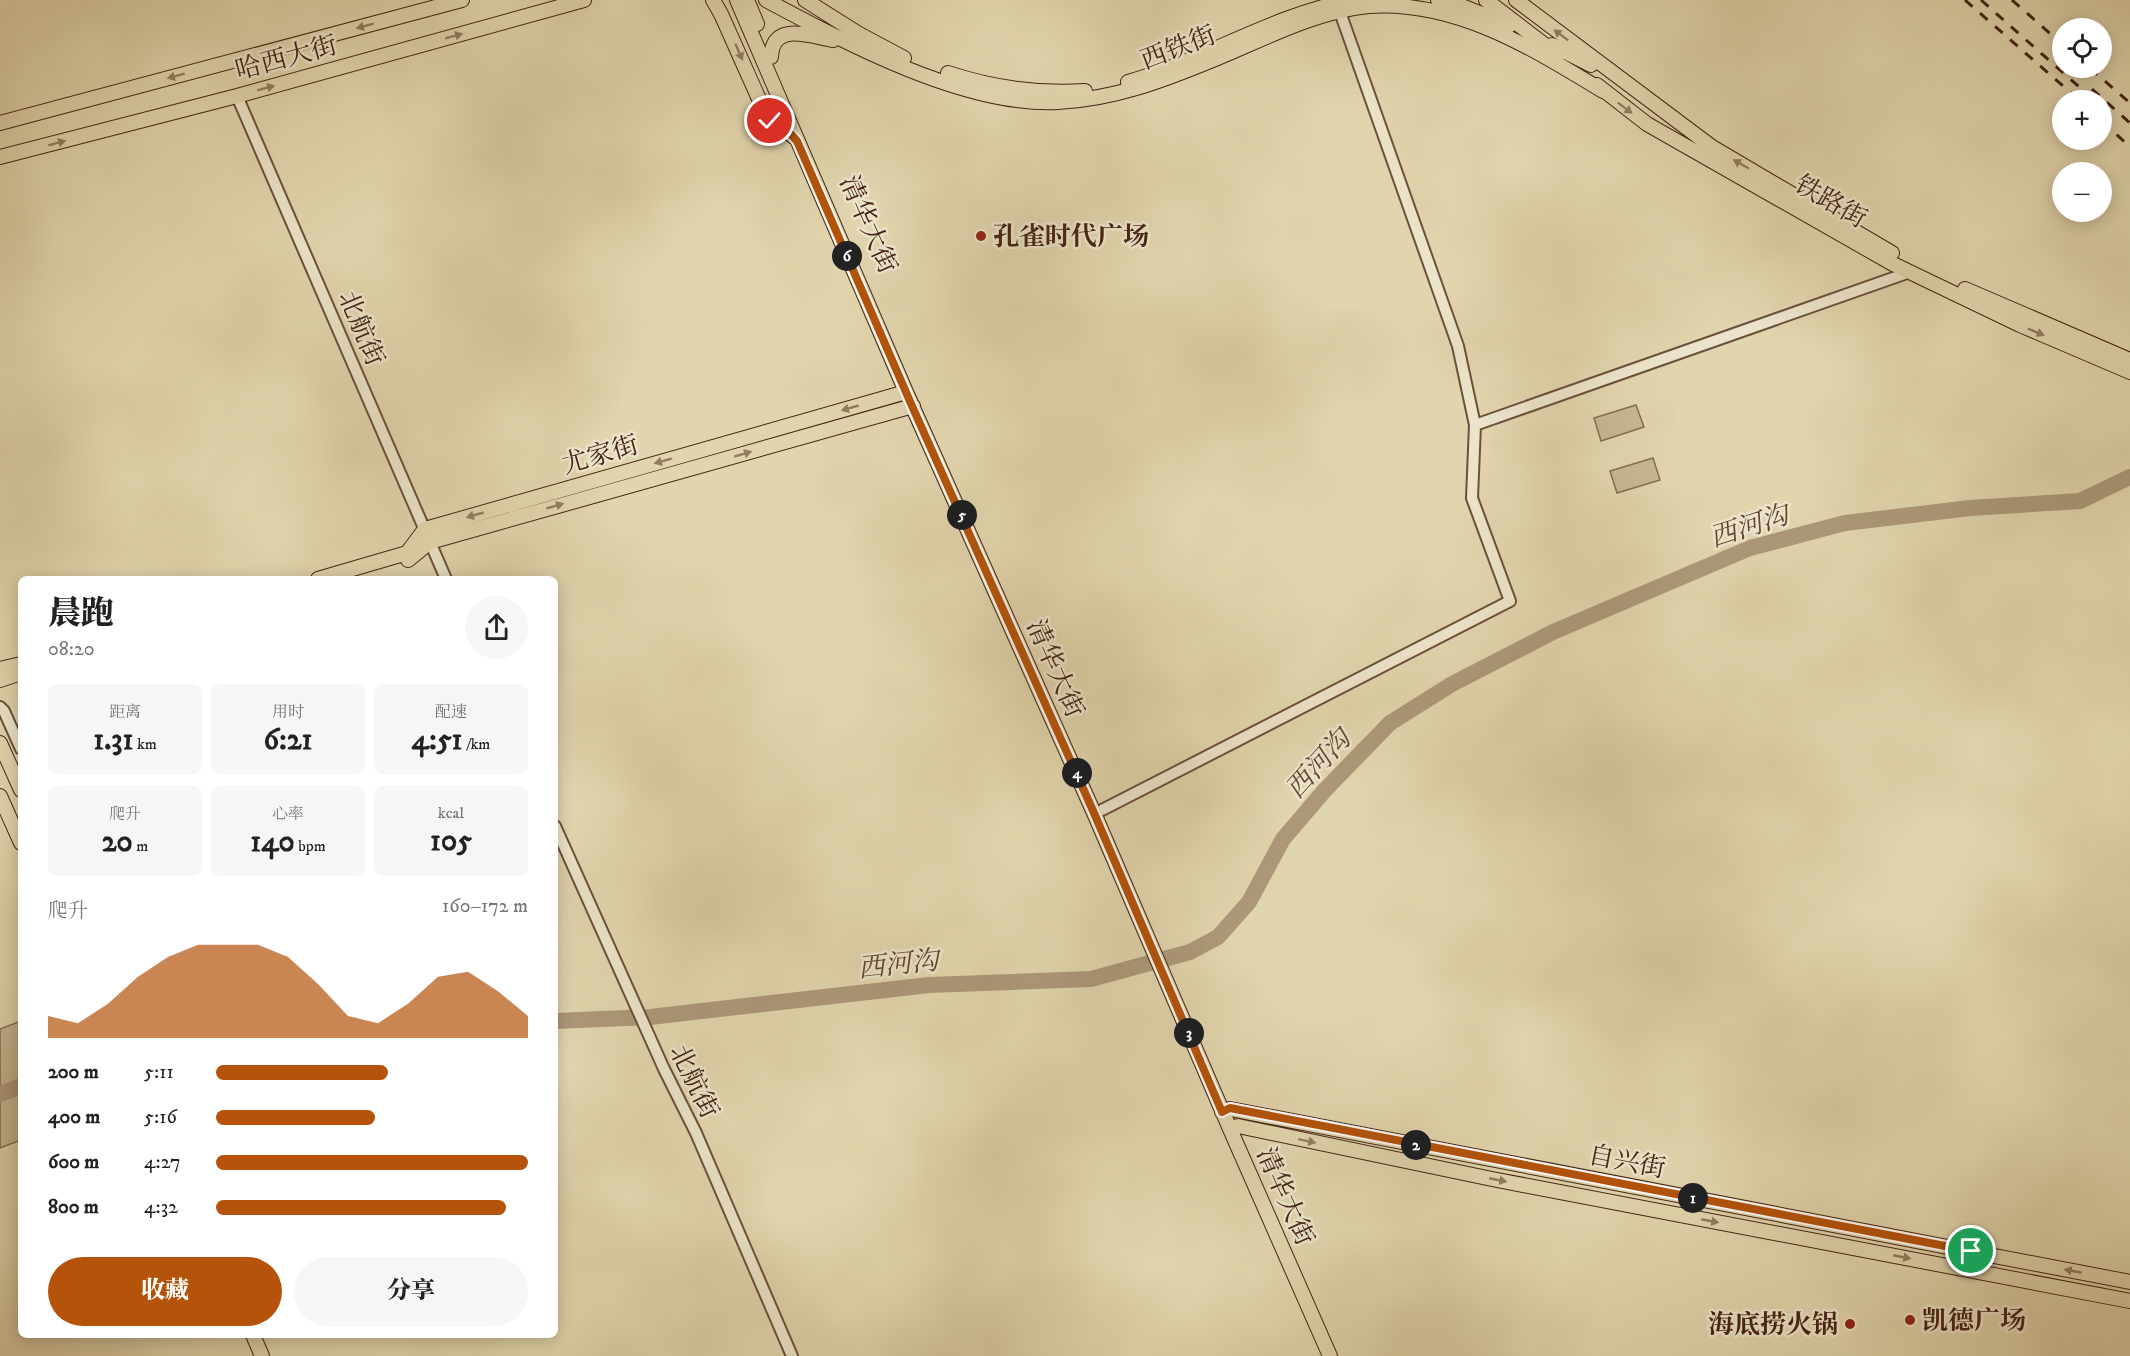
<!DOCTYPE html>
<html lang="zh">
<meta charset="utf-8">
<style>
body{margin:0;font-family:"IM FELL DW Pica","Noto Serif SC",serif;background:#f6f6f6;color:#222;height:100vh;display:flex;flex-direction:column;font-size:22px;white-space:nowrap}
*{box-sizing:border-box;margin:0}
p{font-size:20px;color:#767676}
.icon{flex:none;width:33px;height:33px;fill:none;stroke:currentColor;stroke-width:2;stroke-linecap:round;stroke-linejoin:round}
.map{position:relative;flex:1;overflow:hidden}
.panel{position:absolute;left:18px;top:576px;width:540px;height:762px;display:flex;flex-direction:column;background:#fff;border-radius:9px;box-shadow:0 3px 15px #0003}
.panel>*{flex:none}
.controls{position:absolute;left:2052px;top:18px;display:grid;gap:12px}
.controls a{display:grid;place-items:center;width:60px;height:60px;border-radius:50%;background:#fff;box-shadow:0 3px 15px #0003;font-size:30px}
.pin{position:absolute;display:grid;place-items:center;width:51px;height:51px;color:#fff;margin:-26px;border:3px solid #fff;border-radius:50%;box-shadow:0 2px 6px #0007}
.km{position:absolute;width:30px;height:30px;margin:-15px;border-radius:50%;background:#222;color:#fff;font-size:16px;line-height:30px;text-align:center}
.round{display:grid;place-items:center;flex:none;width:63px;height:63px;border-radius:32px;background:#f6f6f6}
.overview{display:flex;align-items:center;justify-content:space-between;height:102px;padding:0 30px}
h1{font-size:33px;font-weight:800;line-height:45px}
.figures{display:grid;grid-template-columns:repeat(3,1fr);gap:9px;height:102px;padding:6px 30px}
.figures div{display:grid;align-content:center;border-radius:9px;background:#f6f6f6;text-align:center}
.figures b{font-size:30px;font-weight:800}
.figures small{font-size:16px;font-weight:400}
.figures p{font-size:16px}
.chart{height:168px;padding:12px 30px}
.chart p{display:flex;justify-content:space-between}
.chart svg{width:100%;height:108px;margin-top:6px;fill:#b45309;opacity:.7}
.button{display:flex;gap:12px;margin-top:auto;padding:12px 30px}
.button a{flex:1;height:69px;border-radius:36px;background:#b45309;color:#fff;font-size:24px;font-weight:800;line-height:69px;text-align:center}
.button a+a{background:#f6f6f6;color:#222}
ul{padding:0 30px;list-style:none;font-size:20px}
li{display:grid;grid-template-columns:96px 72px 1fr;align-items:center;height:45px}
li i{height:15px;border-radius:8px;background:#b45309}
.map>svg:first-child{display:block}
.green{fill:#c6b793;stroke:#856d54;stroke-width:1.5}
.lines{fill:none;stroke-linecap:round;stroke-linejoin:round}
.river{stroke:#ac9879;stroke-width:16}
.minor-casing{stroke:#6b503b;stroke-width:14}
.major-casing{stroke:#442315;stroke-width:16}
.minor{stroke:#ece4ca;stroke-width:10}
.major{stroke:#e1d5ad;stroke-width:14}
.rail{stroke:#442315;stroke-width:3;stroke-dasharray:10 10;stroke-linecap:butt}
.oneway{fill:#927c61}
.route-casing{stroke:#fff;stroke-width:12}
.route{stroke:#b45309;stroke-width:8}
.poi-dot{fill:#8f2418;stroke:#ece4ca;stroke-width:2}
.labels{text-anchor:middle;stroke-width:5;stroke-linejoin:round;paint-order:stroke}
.street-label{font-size:26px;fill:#442315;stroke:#ece4ca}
.poi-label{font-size:26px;font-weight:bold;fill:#442315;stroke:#ece4ca;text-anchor:start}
.water-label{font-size:27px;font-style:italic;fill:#634633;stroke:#ece4ca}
</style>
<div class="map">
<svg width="2130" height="1356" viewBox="0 0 2130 1356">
<rect width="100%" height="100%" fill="#e1d5ad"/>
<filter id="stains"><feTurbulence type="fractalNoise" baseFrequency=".00333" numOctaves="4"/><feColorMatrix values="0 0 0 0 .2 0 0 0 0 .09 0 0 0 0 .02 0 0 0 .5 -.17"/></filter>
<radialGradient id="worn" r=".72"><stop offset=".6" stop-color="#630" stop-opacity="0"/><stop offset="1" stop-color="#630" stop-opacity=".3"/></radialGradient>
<!-- green -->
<path class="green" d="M1636 405 1644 427 1601 441 1594 418Z
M1653 458 1660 480 1617 493 1610 471Z
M21 1021V1140L0 1148V1029Z"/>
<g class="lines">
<!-- river -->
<path class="river" d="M555 1021 650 1017 929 985 1091 979 1190 952 1218 937 1249 902 1283 839 1324 791 1390 723 1452 684 1553 632 1750 548 1845 523 1970 508 2080 501 2130 477
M0 1094 21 1086"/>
<defs>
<path id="minor" d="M1340 12 1458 346 1475 425
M237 96 446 579
M0 707 4 711 21 749
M1102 810 1510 601 1472 498 1475 425 1910 272
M555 826 664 1069 696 1133 792 1356"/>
<path id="major" d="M713 0 721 14 767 117 794 137
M737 0 906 392 1094 813 1230 1129 1330 1356
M747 0 757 24
M766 0C846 43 966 107 1058 102 1115 99 1164 80 1215 59 1264 39 1316 11 1369 6 1456 0 1532 48 1603 91
M805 0 859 34 904 58
M1438 0 1459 5 1510 25
M1486 0 1558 55
M1516 0 1712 147 1892 253
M1552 45 1591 65
M771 57C773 21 809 36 833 40
M948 73C993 88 1038 94 1085 91
M1128 82C1204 60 1273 15 1352 0
M1597 85 1647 124 1893 264 2020 325 2130 372
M0 123 462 0
M0 157 237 96 584 0
M1965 289 2130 360
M408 560 430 542 913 406
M318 579 407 553 425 529 906 392
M0 669 21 664
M0 680 21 673
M0 743 21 790
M0 796 21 843
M1222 1112 1230 1109 2130 1282
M1230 1129 1238 1126 1492 1179 2130 1301
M253 1335 262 1356"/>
</defs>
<!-- minor casing -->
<use href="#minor" class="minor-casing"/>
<!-- major casing -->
<use href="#major" class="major-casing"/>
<!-- minor -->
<use href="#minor" class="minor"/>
<!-- major -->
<use href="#major" class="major"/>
<!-- rail -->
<path class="rail" d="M1965 0 2079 100
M1981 0 2094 100
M2012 0 2062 44
M2090 68 2130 103
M2092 89 2130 123
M2102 121 2130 147"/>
</g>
<!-- one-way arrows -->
<defs><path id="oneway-solid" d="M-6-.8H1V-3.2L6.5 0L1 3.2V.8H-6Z" transform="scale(1.5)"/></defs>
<g class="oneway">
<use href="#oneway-solid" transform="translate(365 26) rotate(165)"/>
<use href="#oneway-solid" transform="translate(1561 35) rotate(-143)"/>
<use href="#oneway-solid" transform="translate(454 36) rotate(-15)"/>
<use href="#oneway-solid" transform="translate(739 52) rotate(66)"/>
<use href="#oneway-solid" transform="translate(176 76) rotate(165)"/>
<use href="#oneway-solid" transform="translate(266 88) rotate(-15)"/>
<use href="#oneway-solid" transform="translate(1625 108) rotate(37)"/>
<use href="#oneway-solid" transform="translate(57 143) rotate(-15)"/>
<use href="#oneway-solid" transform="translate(1741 164) rotate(-150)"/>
<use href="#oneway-solid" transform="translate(2036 332) rotate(23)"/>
<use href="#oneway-solid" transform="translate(850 408) rotate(164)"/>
<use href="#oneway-solid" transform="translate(743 454) rotate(-16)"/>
<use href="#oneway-solid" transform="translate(663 461) rotate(164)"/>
<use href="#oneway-solid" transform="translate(555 506) rotate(-16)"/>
<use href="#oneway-solid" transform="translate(475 515) rotate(164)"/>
<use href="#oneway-solid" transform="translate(1307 1141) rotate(12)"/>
<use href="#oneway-solid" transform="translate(1498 1180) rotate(11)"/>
<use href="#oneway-solid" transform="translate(1710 1221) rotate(11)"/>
<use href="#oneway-solid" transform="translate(1902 1257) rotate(11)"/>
<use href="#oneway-solid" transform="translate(2073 1271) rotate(-169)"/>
</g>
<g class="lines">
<defs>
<path id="route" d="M770 121 788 131 797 141 912 406 1094 813 1222 1112 1230 1108 1971 1251"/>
</defs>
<!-- route casing -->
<use href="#route" class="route-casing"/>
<!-- route -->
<use href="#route" class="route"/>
</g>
<!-- markers -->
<g class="poi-dot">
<circle cx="981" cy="236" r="6"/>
<circle cx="1910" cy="1320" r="6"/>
<circle cx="1850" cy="1324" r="6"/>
</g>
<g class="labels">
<!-- street labels -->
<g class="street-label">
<text transform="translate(1178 47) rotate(-21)" y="9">西铁街</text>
<text transform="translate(286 57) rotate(-15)" y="9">哈西大街</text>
<text transform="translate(1831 201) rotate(30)" y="9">铁路街</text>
<text transform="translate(869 224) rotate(66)" y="9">清华大街</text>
<text transform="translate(362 328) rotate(67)" y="9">北航街</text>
<text transform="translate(600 454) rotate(-16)" y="9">尤家街</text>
<text transform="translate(1056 668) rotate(66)" y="9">清华大街</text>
<text transform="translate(695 1081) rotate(64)" y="9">北航街</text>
<text transform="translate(1627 1161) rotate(11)" y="9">自兴街</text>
<text transform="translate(1286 1196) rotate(66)" y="9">清华大街</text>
</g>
<!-- poi labels -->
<g class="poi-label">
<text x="993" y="245">孔雀时代广场</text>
<text x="1922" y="1329">凯德广场</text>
<text x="1838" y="1333" text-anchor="end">海底捞火锅</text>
</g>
<!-- water labels -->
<g class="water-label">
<text transform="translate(1749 526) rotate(-18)" y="9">西河沟</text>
<text transform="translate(1318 764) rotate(-48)" y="9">西河沟</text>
<text transform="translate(898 964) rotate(-6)" y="9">西河沟</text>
</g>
</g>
<rect width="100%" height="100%" filter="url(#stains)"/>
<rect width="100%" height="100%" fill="url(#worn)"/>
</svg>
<div class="controls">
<a><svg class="icon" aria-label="locate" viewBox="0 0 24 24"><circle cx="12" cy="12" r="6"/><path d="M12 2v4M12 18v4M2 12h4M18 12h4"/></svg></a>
<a>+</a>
<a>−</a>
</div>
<div class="pin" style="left:1971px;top:1251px;background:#1e9e55"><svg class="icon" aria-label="arrive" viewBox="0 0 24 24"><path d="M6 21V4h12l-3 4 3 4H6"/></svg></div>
<div class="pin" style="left:770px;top:121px;background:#d93025"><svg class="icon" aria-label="check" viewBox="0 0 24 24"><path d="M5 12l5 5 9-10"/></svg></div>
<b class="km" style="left:1693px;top:1198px">1</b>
<b class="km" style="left:1416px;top:1145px">2</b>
<b class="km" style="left:1189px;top:1033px">3</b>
<b class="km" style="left:1077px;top:773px">4</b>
<b class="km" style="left:962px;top:515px">5</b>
<b class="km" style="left:847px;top:256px">6</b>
<section class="panel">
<div class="overview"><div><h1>晨跑</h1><p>08:20</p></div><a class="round"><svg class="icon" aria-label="share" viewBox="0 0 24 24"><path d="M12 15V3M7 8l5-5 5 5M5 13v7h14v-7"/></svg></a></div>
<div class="figures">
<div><p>距离</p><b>1.31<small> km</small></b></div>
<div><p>用时</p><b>6:21</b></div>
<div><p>配速</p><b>4:51<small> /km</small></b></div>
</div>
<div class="figures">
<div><p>爬升</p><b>20<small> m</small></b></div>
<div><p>心率</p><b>140<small> bpm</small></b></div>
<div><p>kcal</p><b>105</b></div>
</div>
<div class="chart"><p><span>爬升</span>160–172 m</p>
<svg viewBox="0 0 160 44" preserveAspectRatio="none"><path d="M0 44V35L10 38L20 30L30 19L40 11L50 6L60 6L70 6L80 11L90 22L100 35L110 38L120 30L130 19L140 17L150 25L160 35V44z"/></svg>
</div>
<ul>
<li><b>200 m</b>5:11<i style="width:55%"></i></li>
<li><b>400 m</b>5:16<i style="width:51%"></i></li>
<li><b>600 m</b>4:27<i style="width:100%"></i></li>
<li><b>800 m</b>4:32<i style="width:93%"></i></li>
</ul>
<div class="button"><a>收藏</a><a>分享</a></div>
</section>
</div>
